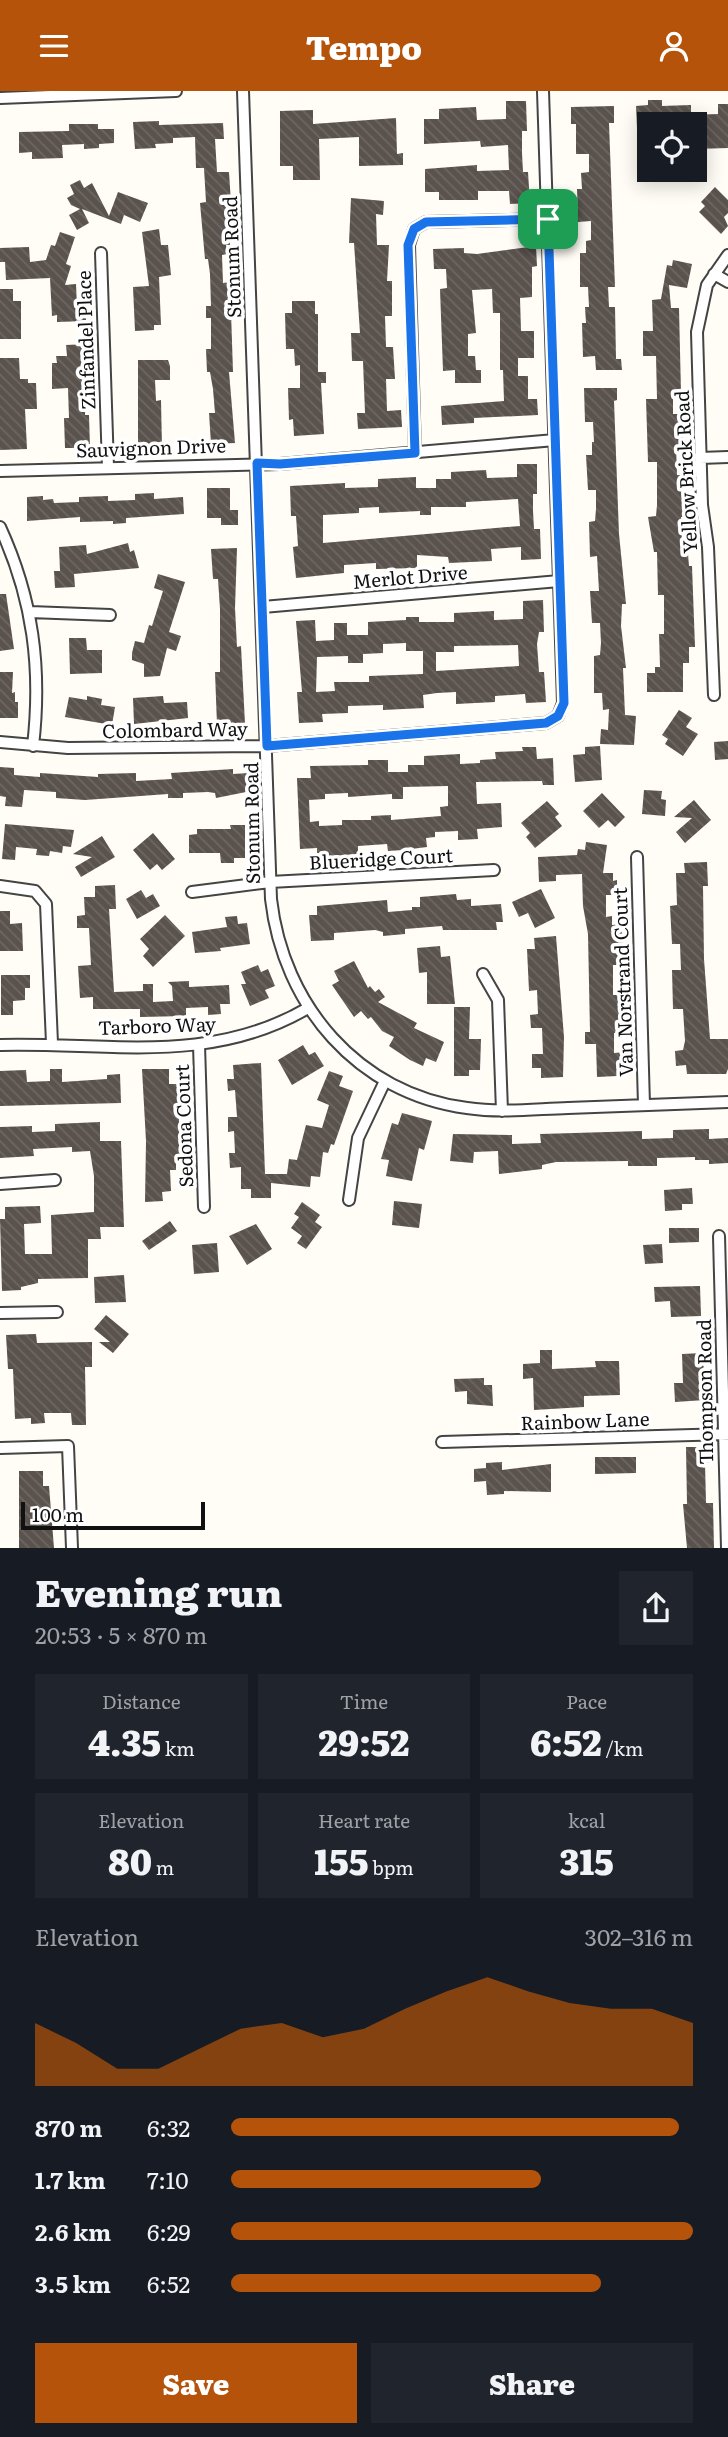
<!DOCTYPE html>
<meta charset="utf-8">
<style>
body{margin:0;font-family:Literata,serif;background:#20242c;color:#f1f3f6;height:100vh;display:flex;flex-direction:column;font-size:26px;white-space:nowrap}
*{box-sizing:border-box;margin:0}
p{font-size:23px;color:#9ea1a6}
.icon{flex:none;width:38px;height:38px;fill:none;stroke:currentColor;stroke-width:2;stroke-linecap:round;stroke-linejoin:round}
.map{position:relative;height:1457px;overflow:hidden}
.drawer{display:flex;flex-direction:column;background:#171b24;flex:1}
.drawer>*{flex:none}
.fabs{position:absolute;left:637px;top:21px;display:grid;gap:14px}
.fabs a{display:grid;place-items:center;width:70px;height:70px;border-radius:0px;background:#171b24;box-shadow:0 4px 18px #0003;font-size:35px}
.scale{position:absolute;left:21px;bottom:18px;width:184px;box-sizing:border-box;padding-left:7px;border:4px solid #111;border-top:0;font-size:19px;line-height:24px;white-space:nowrap;color:#111;-webkit-text-stroke:5px #fff;paint-order:stroke}
.pin{position:absolute;display:grid;place-items:center;width:60px;height:60px;color:#fff;margin:-30px;border-radius:14px;box-shadow:0 4px 10px #0006}
.round{display:grid;place-items:center;flex:none;width:74px;height:74px;border-radius:0px;background:#20242c}
.headline{display:flex;align-items:center;justify-content:space-between;height:119px;padding:0 35px}
h1{font-size:38px;font-weight:800;line-height:52px}
.figures{display:grid;grid-template-columns:repeat(3,1fr);gap:10px;height:119px;padding:7px 35px}
.figures div{display:grid;align-content:center;border-radius:0px;background:#20242c;text-align:center}
.figures b{font-size:35px;font-weight:800}
.figures small{font-size:19px;font-weight:400}
.figures p{font-size:19px}
.chart{height:196px;padding:14px 35px}
.chart p{display:flex;justify-content:space-between}
.chart svg{width:100%;height:126px;margin-top:7px;fill:#b45309;opacity:.7}
.primary-button{display:flex;gap:14px;margin-top:auto;padding:14px 35px}
.primary-button a{flex:1;height:80px;border-radius:0px;background:#b45309;color:#fff;font-size:28px;font-weight:800;line-height:80px;text-align:center}
.primary-button a+a{background:#20242c;color:#f1f3f6}
ul{padding:0 35px;list-style:none;font-size:23px}
li{display:grid;grid-template-columns:112px 84px 1fr;align-items:center;height:52px}
li i{height:18px;border-radius:9px;background:#b45309}
header{display:flex;justify-content:space-between;align-items:center;height:91px;padding:0 35px;background:#b45309;color:#fff;font-size:32px;font-weight:800}
.map>svg:first-child{display:block}
.building{fill:url(#building-back-hatch);fill-rule:evenodd}
.lines{fill:none;stroke-linecap:round;stroke-linejoin:round}
.minor-casing{stroke:#444;stroke-width:14}
.minor{stroke:#fff;stroke-width:10}
.route-casing{stroke:#fff;stroke-width:14}
.route{stroke:#1a73e8;stroke-width:9}
.labels{text-anchor:middle;stroke-width:7;stroke-linejoin:round;paint-order:stroke}
.street-label{font-size:19px;fill:#111;stroke:#fff}
</style>
<header><svg class="icon" aria-label="menu" viewBox="0 0 24 24"><path d="M4 6h16M4 12h16M4 18h16"/></svg>Tempo<svg class="icon" aria-label="person" viewBox="0 0 24 24"><circle cx="12" cy="8" r="4"/><path d="M4 21q1-7 8-7t8 7"/></svg></header>
<div class="map">
<svg width="728" height="1457" viewBox="0 0 728 1457">
<defs>
<pattern id="building-back-hatch" width="6" height="6" patternUnits="userSpaceOnUse" patternTransform="scale(1.75)"><rect width="6" height="6" fill="#5a524d"/><path d="M-1 5l2 2M0 0l6 6M5-1l2 2" fill="none" stroke="#6d6662"/></pattern>
</defs>
<rect width="100%" height="100%" fill="#fffdf5"/>
<!-- building -->
<path class="building" d="M648 9H662V15L691 14V24L718 23V13H728V57L695 58V33H649V37H637L636 15 648 14Z
M506 10H526L527 40H522V62L523 81H528L530 112 510 113 509 100H478V109H439V101H425V78L477 74V80L509 79 508 54 481 56 480 50 424 53V28H439V18L476 16 477 29 506 28Z
M614 15V32H609L615 196H608L609 216H615L616 268H621L622 279H596L595 265 583 266 582 232H586L585 216H589L588 196H580V162H586V150L591 149V130L578 131 577 98H582L581 82 589 81V63H576V33H571V16Z
M313 19V33L396 27 397 63 403 62V74L359 75V46L319 48 320 89H293V75H280V20Z
M159 30V34L223 32 224 48H215L217 81H229L231 112H226L230 154H226L227 163 222 164 223 192 230 191 233 281H229L235 352 211 353 209 322H215L213 298 210 281H207L206 258H211V227H206V215H211L210 183 208 168H205L200 112 206 111 204 77H196L195 46 173 47V52L155 53 156 57 135 58 133 31Z
M69 33H98V38H114V52L99 53V57L84 58V53L62 54 63 67 32 68V61L19 62V41L69 40Z
M80 89 84 97 92 92 109 125 118 101 148 112 140 131 124 124 121 133 82 118 89 132 77 139 69 124 80 118 71 114 67 107 74 103 70 94Z
M715 96 728 109V122L724 126 728 135 721 143 699 121 705 115 701 111Z
M351 107 384 110 383 124 376 123 377 154H389L387 190H392V225H385L386 256H393L395 288H386L387 320 401 319 402 336 358 338 357 322H365L363 270H352L351 242H360L354 152H349Z
M159 138 161 154H168L171 184 159 186 161 234H154V239L135 240 133 196 149 195 142 141Z
M60 141 75 146 66 173 71 175 65 194 76 193 77 215 85 214 86 230 57 231V224L52 225 50 187 6 189 5 171H0V157L29 156 30 171 46 169 51 154 55 155Z
M536 155 537 175 532 176V206L520 207 521 240H534V267H518V285H528V308H537L538 324 474 327V332L442 334 441 315 504 310 503 279H500V222H493L492 198 472 199 476 242 468 243V265H475L476 279H481V292H455V279L443 280 440 198 447 197 446 178H434L433 158 464 157V162L477 163Z
M673 169 692 173 687 197 669 194 671 217H679L681 302H673V323H682L683 355H676L677 384H682L685 413V426H681L682 452 687 451 689 475H692L695 556H689V572H683V601H647V582H655V576H660L659 543H664V504H658L657 461H654L648 426 656 425 657 414V371H648L646 308H657L656 265H643V240H653L652 209 661 208 667 174 672 175Z
M0 198H13V210H21V248H0Z
M292 210H315V223H318V281H326V292H321L324 343 294 345 293 328 289 329 288 297H300V274L295 275 294 258H286L285 222H292Z
M87 253 85 324H89L90 357H65L64 327H69L68 297 52 298V272H57L56 265H67L66 254Z
M0 267H19L20 288H28V292H36L37 318H25L27 358 0 359Z
M138 269H168L170 275V289H155L156 310 161 309 162 357 138 358Z
M584 297H617V309L614 310 619 443 626 513H622L621 535 626 577H623L625 624 636 625 634 654 600 653 601 638 608 639 609 618 603 619 602 602H594V565L600 564 601 552 600 532H592L590 500H599L597 465 590 466 589 431 595 430 596 418V399H588L586 364H592V351H594L593 331H585Z
M517 373H537V403H533V420L534 438H540L541 468 521 469V456L491 458 492 470 449 472 448 466 417 464V477L376 478V472L344 474V482L296 487 293 456 298 455 296 425H291L290 395 345 392V397L378 396V388L416 386V397H436V388H451V381L486 379 487 387 517 386ZM518 408 520 435 323 452V424L359 422V417L379 416V422L420 420V424H431V416H466V411Z
M207 397H230V419H238V434H221V427H207Z
M154 402V408L183 406 184 423 126 427V432L113 433V430L80 431V426L27 430V406L43 405V409L53 408 54 412 79 411V406L108 405V410L135 409V403Z
M128 452 130 461 134 459 139 477 74 483 75 496 55 497 54 480H60L59 456 86 454 87 463Z
M237 457 235 517 237 556 241 555 245 633 217 634 215 581H220V518L218 488H213L211 458Z
M158 483 185 491 169 541 181 545 176 560 167 557 160 585 144 586V573L132 569V562L135 550 144 552 149 534 152 535 163 500 154 497Z
M0 503H6L14 558 0 560Z
M543 509 544 541H539L537 553 539 581H544L546 611 526 612 525 603 495 605V611L456 613V601L437 602 423 604 424 617 383 619V614L348 615V622L322 623 323 631 299 632 297 601H302L296 530 315 529 316 550 334 549V532H347V544H368V531L406 529V526H419V531H454V522L494 520V529L523 528V510ZM406 552V560H423V583L369 585V591H334L335 600 316 601 317 566 348 565V572H363V563L383 562V553ZM518 554 519 575 436 580V561H454V555Z
M69 547H86L87 559H102V582L70 583Z
M0 581H13L12 602 15 601V611H18V627H0Z
M87 605 102 608 101 614 115 616 112 634 65 626 69 606 87 609Z
M163 605 164 612 187 611 188 627 134 633 133 607Z
M679 619 692 627 686 636 698 643 683 665 665 653 668 648 662 644Z
M728 650V668L715 669 714 651Z
M600 655 602 689 575 691 573 664 585 663V656Z
M522 656H536L537 668 553 667 554 694H543L542 690 476 691 477 713 501 712 502 736 477 738 478 748 458 749V740L435 741V746L426 747 427 756 403 759 388 760 387 753 358 755V763L317 766V757L300 758 297 687H311L310 675 368 674V669H388V681H408V674H424V665L460 663V673L480 672V669L496 668 495 661 523 660ZM448 695V715L440 716 441 725 391 729V724L371 725V729H342V734L319 735V730L310 731 309 709 325 708V703L348 702V706L392 703V708H403V696Z
M0 676 14 677V684L40 686V682L98 686V683L136 682V690L172 688 171 682 233 678V683L249 682 251 700 216 707 215 702 208 701 183 702V707H168V703L85 709 56 707V701L24 699 22 716 5 715 6 706 0 705Z
M644 699 662 700 661 708 666 709 665 725 642 723Z
M602 702 625 726 615 736 608 729 599 737 583 720Z
M694 709 711 729 685 752 676 741 692 727 674 726Z
M547 710 559 723 555 726 562 735 535 757 526 746 530 742 521 732Z
M5 733 74 739 71 756 63 755 62 762 50 760 49 765 36 764 37 758 16 756 15 769 2 768Z
M230 734H245V767H234V772H221L220 762H189V744L197 743V738H231Z
M153 742 175 768 162 779 157 773 150 779 133 759Z
M102 745 115 766 81 786 75 776 92 766 73 763Z
M586 751 607 754 603 782H613V790L617 789V804H606V826L612 825V834L621 833 623 853V874H613V904H625V942H614V962L626 961V975H617V985L597 986 596 953H585V941H590L588 843 583 815 582 783 556 784V790L539 791 538 766 577 764 578 758 585 759Z
M707 771 708 795H703L704 868 710 948H728V978L726 983H687L686 974 676 975 675 960 683 959 685 950 683 918H673L672 879H681L680 853H672L670 815 677 814 676 782H685L684 772Z
M115 794 116 818H109L114 901 143 900V893H153V911L173 910 172 895 168 891 189 890V896L229 894 230 913H220L221 923 208 924V916L186 917V925L140 926V918H93V906L80 907 78 875 91 874 90 855 89 837H77V825L85 824 84 806H95V795Z
M541 798 555 827 535 837 528 822 519 826 512 811Z
M141 799 146 807 153 803 160 815 137 828 126 808Z
M456 803 457 809 471 808V815L501 813 503 831H496L497 839H443L442 835 405 838V843L383 845V841L375 839 334 842V849L311 850 309 824H317V815L387 809 388 821 412 819V816H420V806Z
M0 820H10V833L22 832 23 860H0Z
M165 824 185 845 153 876 143 865 149 858 140 848Z
M237 825 238 833 247 832 250 853 220 857 221 860 195 862 192 841 227 836 225 826Z
M556 845 564 946 563 986 541 987V977H532V963H543L542 937H531L530 924 538 923 537 899 529 900 527 858H535L534 847Z
M440 855 441 866 450 865 455 913H427V881L419 882 417 857Z
M354 870 368 897 370 895 375 901 379 898 385 906 378 911 417 932 414 937 444 951 436 971 426 967 423 975 410 969 389 955 394 946 382 940 371 926 368 928 361 920 354 926 332 894 339 890 334 880Z
M258 874 261 881 268 878 275 895 265 899 269 907 250 915 241 893H246L241 881Z
M1 884H30V897H25V909L13 910V924H1Z
M454 916H470L469 948H481L480 979H469V985H454Z
M303 954 309 964 315 961 324 975 292 994 278 969Z
M261 972 265 1083H287L289 1068 297 1069 306 1034 322 1037 329 1014 317 1009 329 980 343 985 339 995 353 1000 334 1054 331 1053 328 1062 323 1061 320 1086 311 1085 310 1096 271 1092V1107H251V1098H241V1076L230 1077 229 1062H235L234 1040 228 1041V1026H237L235 999 228 1000 227 988H234L233 974Z
M50 978H62V991L107 988V984L120 983 121 1012 0 1015V980L26 979 27 991 50 990Z
M142 978H169V993H178L180 1065H176V1079H170L171 1100 162 1101 163 1110 145 1111 146 1050Z
M402 1022 432 1030 424 1059 419 1057 412 1090 386 1085 389 1069 381 1068 392 1032 398 1034Z
M100 1031V1050H121L124 1136H100L101 1148H88V1187L38 1188V1192L21 1196V1199L2 1200 0 1128H5V1116L40 1115 41 1132 24 1133 25 1163H52L51 1124 94 1121V1085L90 1060 72 1061V1056L33 1058 34 1065 0 1067V1036L32 1035V1041L55 1040V1033Z
M709 1038V1048L728 1047V1072L709 1073V1069H695V1066L657 1067V1075H628V1070L556 1071 542 1074V1078L499 1083 498 1060 474 1061 473 1072 450 1070 453 1043 512 1044V1053L541 1052 540 1043 642 1040V1048L673 1047V1039Z
M692 1097 693 1113H682V1119L665 1120 664 1099Z
M394 1110 422 1113 419 1137 392 1134Z
M302 1111 320 1124 315 1131 322 1136 306 1158 297 1152 302 1145 291 1137 299 1126 294 1123Z
M170 1130 177 1140 149 1159 142 1150Z
M256 1133 272 1158 247 1174 229 1145Z
M669 1137H699V1151L669 1152Z
M217 1152 219 1181 194 1183 192 1154Z
M662 1153 663 1172 645 1173 643 1154Z
M124 1184 126 1211 95 1212 94 1186Z
M700 1195 701 1225 671 1226 670 1210 655 1211 654 1196Z
M106 1224 129 1243 113 1262 99 1251H110L94 1238Z
M36 1243 37 1252 92 1251V1276H85L86 1334H72L71 1322H44L45 1332 31 1333V1327L15 1328 13 1278H8L6 1244Z
M540 1259H552V1278L596 1276 595 1270H619L620 1304 584 1305V1316L534 1319 533 1287 523 1288V1273L540 1272Z
M703 1262 705 1309 675 1311 674 1292H683L682 1263Z
M484 1287V1294H492L493 1315 467 1313V1300L455 1301 454 1288Z
M686 1356H709L710 1371 705 1372 706 1412H713L714 1457H687L683 1413H687Z
M595 1366H636V1382L595 1383Z
M502 1371V1379L551 1373V1401L504 1400V1403L487 1404 486 1390 474 1391V1378L486 1377V1372Z
M19 1380H43V1395H49L54 1457H19Z"/>
<g class="lines">
<defs>
<path id="minor" d="M243 0 271 808C283 914 358 1003 467 1017 500 1022 534 1018 568 1017 621 1015 675 1013 728 1011
M0 7 176 0
M101 162 108 376
M714 183 728 191
M415 361 409 154 414 138 426 131 548 128
M700 367 728 366
M0 380 280 373 555 349
M0 436C33 508 42 577 33 655
M263 516 559 490
M30 521 110 524
M714 604 708 456 702 414 697 241 707 194 728 164
M0 651 68 657 267 655 546 632 558 625 563 612 543 0
M637 766 644 1014
M0 795 35 800 46 813 52 952
M192 801 270 791 494 779
M483 883 498 909 502 1020
M0 954C108 951 209 975 308 917
M199 954 204 1116
M0 1093 55 1089
M349 1109 358 1047 385 990
M719 1145 727 1457
M0 1222 57 1221
M442 1351 728 1343
M0 1357 68 1355 72 1457"/>
</defs>
<!-- minor casing -->
<use href="#minor" class="minor-casing"/>
<!-- minor -->
<use href="#minor" class="minor"/>
</g>
<g class="lines">
<defs>
<path id="route" d="M548 128 564 612 558 625 546 632 267 655 257 372 280 373 415 362 408 154 414 138 426 131Z"/>
</defs>
<!-- route casing -->
<use href="#route" class="route-casing"/>
<!-- route -->
<use href="#route" class="route"/>
</g>
<g class="labels">
<!-- street labels -->
<g class="street-label">
<text transform="translate(232 166) rotate(-92)" y="7">Stonum Road</text>
<text transform="translate(86 249) rotate(-92)" y="7">Zinfandel Place</text>
<text transform="translate(151 357) rotate(-2)" y="7">Sauvignon Drive</text>
<text transform="translate(686 381) rotate(-93)" y="7">Yellow Brick Road</text>
<text transform="translate(410 486) rotate(-5)" y="7">Merlot Drive</text>
<text transform="translate(175 639) rotate(-1)" y="7">Colombard Way</text>
<text transform="translate(252 732) rotate(-91)" y="7">Stonum Road</text>
<text transform="translate(381 768) rotate(-3)" y="7">Blueridge Court</text>
<text transform="translate(623 891) rotate(-92)" y="7">Van Norstrand Court</text>
<text transform="translate(157 935) rotate(-2)" y="7">Tarboro Way</text>
<text transform="translate(184 1035) rotate(-92)" y="7">Sedona Court</text>
<text transform="translate(705 1301) rotate(-91)" y="7">Thompson Road</text>
<text transform="translate(585 1330) rotate(-2)" y="7">Rainbow Lane</text>
</g>
</g>
</svg>
<div class="fabs">
<a><svg class="icon" aria-label="locate" viewBox="0 0 24 24"><circle cx="12" cy="12" r="6"/><path d="M12 2v4M12 18v4M2 12h4M18 12h4"/></svg></a>
</div>
<div class="scale">100 m</div>
<div class="pin" style="left:548px;top:128px;background:#1e9e55"><svg class="icon" aria-label="arrive" viewBox="0 0 24 24"><path d="M6 21V4h12l-3 4 3 4H6"/></svg></div>
</div>
<section class="drawer">
<div class="headline"><div><h1>Evening run</h1><p>20:53 · 5 × 870 m</p></div><a class="round"><svg class="icon" aria-label="share" viewBox="0 0 24 24"><path d="M12 15V3M7 8l5-5 5 5M5 13v7h14v-7"/></svg></a></div>
<div class="figures">
<div><p>Distance</p><b>4.35<small> km</small></b></div>
<div><p>Time</p><b>29:52</b></div>
<div><p>Pace</p><b>6:52<small> /km</small></b></div>
</div>
<div class="figures">
<div><p>Elevation</p><b>80<small> m</small></b></div>
<div><p>Heart rate</p><b>155<small> bpm</small></b></div>
<div><p>kcal</p><b>315</b></div>
</div>
<div class="chart"><p><span>Elevation</span>302–316 m</p>
<svg viewBox="0 0 160 44" preserveAspectRatio="none"><path d="M0 44V22L10 29L20 38L30 38L40 31L50 24L60 22L70 27L80 24L90 17L100 11L110 6L120 11L130 15L140 17L150 17L160 22V44z"/></svg>
</div>
<ul>
<li><b>870 m</b>6:32<i style="width:97%"></i></li>
<li><b>1.7 km</b>7:10<i style="width:67%"></i></li>
<li><b>2.6 km</b>6:29<i style="width:100%"></i></li>
<li><b>3.5 km</b>6:52<i style="width:80%"></i></li>
</ul>
<div class="primary-button"><a>Save</a><a>Share</a></div>
</section>
